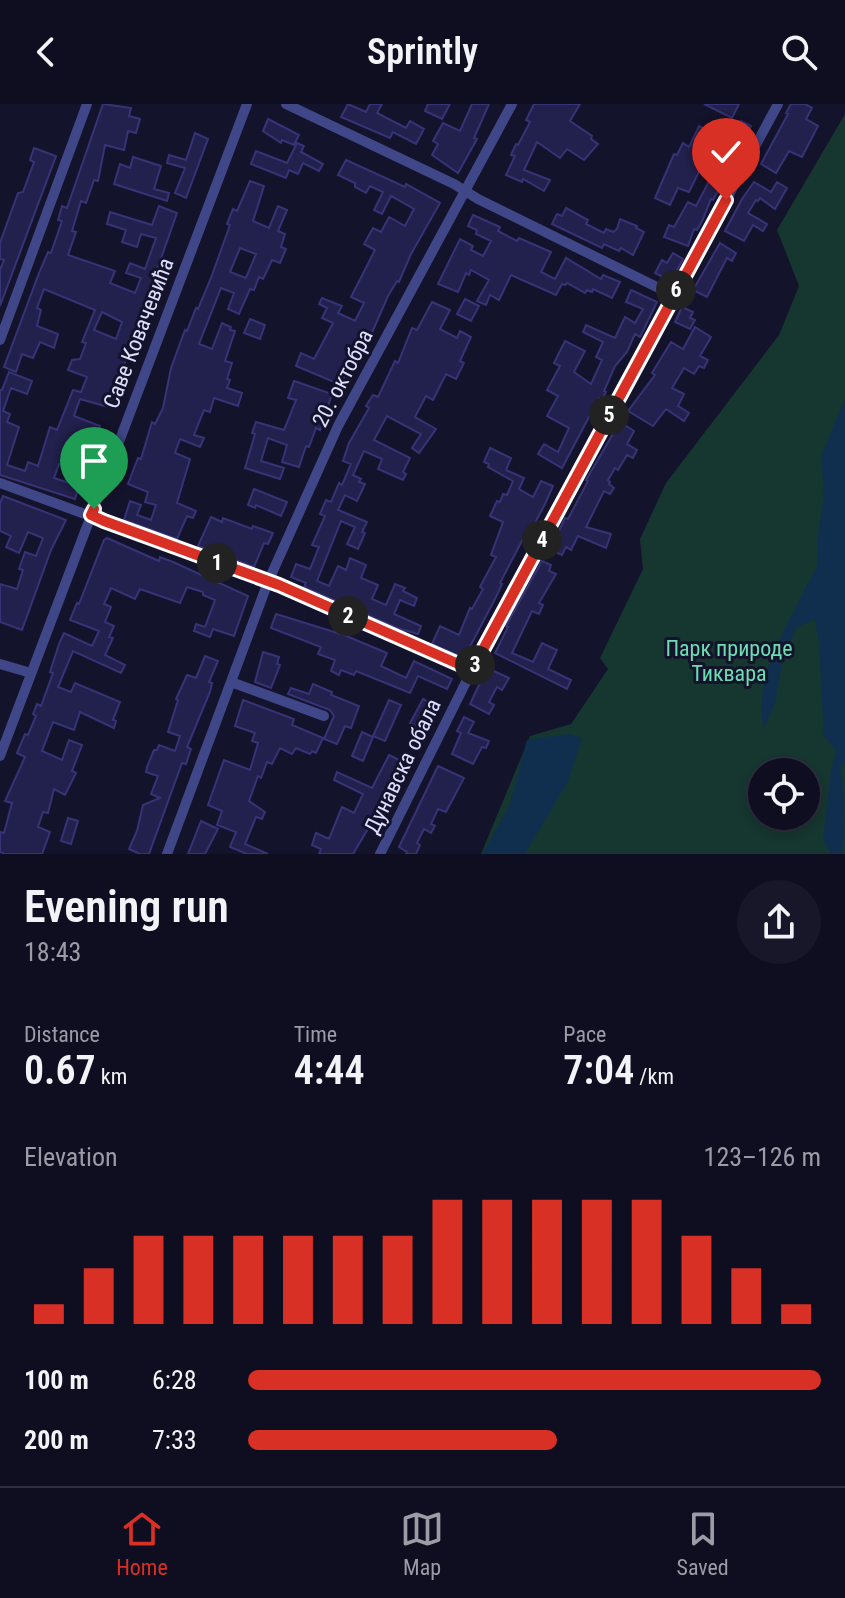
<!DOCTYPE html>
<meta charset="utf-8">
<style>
body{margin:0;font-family:"Roboto Condensed",sans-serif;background:#18172a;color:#f1f3f6;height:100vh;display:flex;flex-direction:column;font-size:30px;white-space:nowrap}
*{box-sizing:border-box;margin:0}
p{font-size:26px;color:#9b9ca5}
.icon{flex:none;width:44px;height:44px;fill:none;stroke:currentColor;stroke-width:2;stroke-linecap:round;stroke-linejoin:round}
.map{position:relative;height:750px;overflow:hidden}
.panel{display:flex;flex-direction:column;background:#0f0e21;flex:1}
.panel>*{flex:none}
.tools{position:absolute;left:748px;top:654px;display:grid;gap:16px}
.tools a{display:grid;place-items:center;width:72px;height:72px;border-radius:50%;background:#0f0e21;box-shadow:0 4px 12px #0003,0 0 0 2px #2f2e3f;font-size:40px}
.pin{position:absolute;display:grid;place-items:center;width:68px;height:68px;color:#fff;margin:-82px -34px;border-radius:50% 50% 50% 0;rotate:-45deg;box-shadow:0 0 8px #0007}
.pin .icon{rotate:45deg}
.km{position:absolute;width:40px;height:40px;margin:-20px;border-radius:50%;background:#222;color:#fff;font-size:22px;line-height:40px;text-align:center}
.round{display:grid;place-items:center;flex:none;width:84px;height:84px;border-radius:42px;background:#18172a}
.headline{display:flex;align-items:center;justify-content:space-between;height:136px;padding:0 24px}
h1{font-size:44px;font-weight:600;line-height:60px}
.figures{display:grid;grid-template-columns:repeat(3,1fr);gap:12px;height:136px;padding:8px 24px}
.figures div{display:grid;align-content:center}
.figures b{font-size:40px;font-weight:600}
.figures small{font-size:22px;font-weight:400}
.figures p{font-size:22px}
.chart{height:224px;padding:16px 24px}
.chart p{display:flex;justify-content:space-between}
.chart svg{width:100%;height:144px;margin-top:8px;stroke:#d93025;stroke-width:6}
ul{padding:0 24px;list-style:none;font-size:26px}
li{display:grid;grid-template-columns:128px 96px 1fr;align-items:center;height:60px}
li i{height:20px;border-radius:10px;background:#d93025}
header{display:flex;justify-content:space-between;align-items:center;height:104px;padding:0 24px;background:#0f0e21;font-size:36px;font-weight:600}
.tab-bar{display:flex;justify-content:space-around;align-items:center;height:112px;border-top:2px solid #2f2e3f;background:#0f0e21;font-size:22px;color:#9b9ca5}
.tab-bar a{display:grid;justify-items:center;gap:4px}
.tab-bar .active{color:#d93025}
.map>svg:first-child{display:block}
.green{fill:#163630;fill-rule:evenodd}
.water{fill:#102f4e}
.building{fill:#22204c;stroke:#373377;stroke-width:2;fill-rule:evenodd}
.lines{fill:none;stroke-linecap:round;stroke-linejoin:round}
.minor{stroke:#404788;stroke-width:10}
.route-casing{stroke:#fff;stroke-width:16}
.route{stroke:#d93025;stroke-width:10}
.labels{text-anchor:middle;stroke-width:6;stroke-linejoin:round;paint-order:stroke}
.street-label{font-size:22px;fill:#dfe0fe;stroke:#14132c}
.park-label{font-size:22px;fill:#6cddb1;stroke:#14132c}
</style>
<header><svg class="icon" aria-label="back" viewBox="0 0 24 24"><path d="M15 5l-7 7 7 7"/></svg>Sprintly<svg class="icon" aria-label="search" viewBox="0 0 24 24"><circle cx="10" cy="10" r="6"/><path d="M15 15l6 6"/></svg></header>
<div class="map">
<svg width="845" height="750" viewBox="0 0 845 750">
<rect width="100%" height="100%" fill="#14132c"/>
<!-- green -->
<path class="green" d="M845 10V750H481L530 632 571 620 608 565 600 554 643 465 640 435 666 379 779 231 799 182 777 126ZM762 668H806V712H762Z"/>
<!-- water -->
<path class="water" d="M845 295V658L840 663C845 687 845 724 842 750H831L823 736 831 666 836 647 824 632 819 538 815 515 796 524 782 560 775 599 764 624 761 607 764 574 784 526 817 462 818 431 824 392 821 352Z
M567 630 582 634 568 677 525 750H483L510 700 527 636Z"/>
<!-- building -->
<path class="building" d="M103 0 131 4 129 12 140 15 136 29 128 27 124 46 105 41 98 77 94 76 86 99 81 97 72 127 76 128 68 151 115 167 110 179 135 189 141 174 126 169 130 159 145 165 156 134 141 130 137 143 122 138 126 126 107 120 110 108 152 121 159 102 177 109 141 211H143L108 303 80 295 74 312 100 322 87 353 80 351 75 366 59 360 54 374 79 382 75 395 0 371V286H2L9 268 32 277 27 290 11 284 3 307 10 310 7 318 19 323 7 361 25 367 28 358 38 362 50 323 57 326 73 286 81 288 87 273 68 266 72 256 80 255 86 239 82 238 95 206 44 185 37 204 41 206 37 222 58 230 54 244 40 238 33 254 22 250 16 268 4 263 39 169 48 148 51 149 62 117 58 116 62 102 67 104ZM102 208 122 218 116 235 94 226Z
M348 0 366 8 370 0H382L377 9 406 24 410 17 424 25 416 40 393 28 390 34 341 13Z
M428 0H450L442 15 425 7Z
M472 0H489L474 34 477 35 458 69 432 51 438 40 433 37 443 19 460 27Z
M534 0H580L570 17 592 32 591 35 598 40 584 56 567 45 560 54 537 38 524 66 550 76 544 87 523 75 522 78 506 71 515 52 511 51 516 40 518 41 530 18 526 16Z
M704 0H739L732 14Z
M791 0H805L812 4 806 15 818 22 802 53 789 47 776 69 761 60 788 10 786 9Z
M268 15 299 31 294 41 282 36 281 39 263 27Z
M741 17 751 22 725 74 713 96 711 95 703 115 697 126 694 125 688 142 664 133 669 121 674 123 688 98 696 102 725 47 712 41 689 88 678 84 670 101 655 94 674 50 677 51 683 39 689 43 699 22 734 39Z
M195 29 208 35 186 94 175 89 185 64 167 59 169 51 186 56Z
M297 39 304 42 301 48 323 60 319 67 303 59 298 70 289 66 286 74 251 60 256 47 287 59Z
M34 44 56 52 0 202V166L4 156 0 155V139L18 89 23 88 34 58 30 56Z
M133 53 161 62 154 85 169 89 167 97 114 80 120 60 130 64Z
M346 56 405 83 406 80 440 99 411 150 399 178 397 177 388 192 367 240 365 239 356 256 352 254 341 281 296 262 301 249 314 255 333 219 322 214 327 204 319 200 322 194 342 202 338 209 355 217 364 199 351 193 375 146 364 140 373 124 381 128 389 113 405 122 414 105 391 92 382 110 374 106 383 88 370 82 366 89 355 83V79L338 71Z
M250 77 264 82 253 117 269 124 278 102 287 106 278 127 285 130 281 143 286 145 280 159 272 156 263 175 259 173 254 186 250 185 239 210 228 205 234 189 221 184 199 240 212 245 222 219 231 223 230 226 235 227 225 257 232 259 227 275 230 276 227 284 242 289 238 302 214 294 210 308 204 306 194 331 204 334 200 343 180 335 175 349 190 355 177 399 196 407 193 414 187 412 177 435 124 416 130 397 141 401 137 411 151 416 156 401 145 398 148 388 128 380 138 354 141 355 152 318 155 320 163 304 171 264 185 226 187 227 196 204 198 205 211 174 230 121 227 120 233 105 237 107ZM240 144 256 150 246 174 230 168Z
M754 78 771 88 777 78 787 84 775 105 760 94 758 97 756 96 748 109 767 120 763 127 753 121 744 137 725 127 742 95Z
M566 104 588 116 586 120 604 129 606 125 613 128 617 125 620 115 637 122 636 124 644 128 633 151 621 144 619 147 604 140 602 144 552 120 557 110 562 112Z
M473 111 500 123 498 127 517 137 519 134 551 148 541 168 555 175 566 154 601 175 603 171 620 178 612 194 593 185 592 188 587 186 585 189 567 179 565 181 562 180 556 191 511 171 499 196 490 191 486 201 477 197 489 176 471 166 469 171 466 169 458 188 438 180 460 135 473 142 471 146 483 152 491 137 476 130 477 126 468 122Z
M720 139 736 149 732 157 727 154 707 193 693 186Z
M673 149 683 155 671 177 655 169 662 156 667 159Z
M631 186 657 198 640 233 635 230 627 248 615 262 604 287 606 288 602 295 599 294 562 364 538 350 544 340 558 348 569 324 547 312 558 292 547 286 560 262 554 259 565 237 585 247 574 268 591 280 602 256 596 253 603 238 583 228 586 221 615 234 625 213 635 219 643 205 626 198Z
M465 195 479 202 471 217 457 210Z
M432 198 450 206 440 225 457 234 460 227 471 233 460 257 464 259 456 275 446 270 433 296 426 292 415 313 436 325 419 349 412 344 421 330 387 312 374 336 410 354 403 368 406 370 403 376 378 365 382 355 364 347 353 371 361 375 359 378 365 380 357 397 345 391 338 406 367 418 362 428 365 429 358 445 347 440 355 423 341 417 317 477 329 482 338 462 346 466 350 454 366 461 361 474 378 481 372 495 386 501 395 480 405 484 403 487 417 494 414 502 400 496 394 510 421 522 418 530 397 524 304 483 306 479 291 473 296 460 310 465 319 443 312 441 325 412 320 410 326 396 331 398 339 379 342 381 351 360 343 357 349 339 369 304 366 302 373 291 378 293 395 257 398 259 412 224 417 226Z
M682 203 693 208 690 214 695 216 690 225 675 218Z
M250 215 265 221 260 235 244 229Z
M695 223 711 233 700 252 708 256 704 264 699 262 694 270 684 264 672 284 684 290 678 302 689 309 684 317 666 305 653 322 628 307 655 271 652 269 671 238 683 245Z
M294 277 332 290 320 326 316 324 309 343 306 342 299 363 282 358 287 341 268 334 261 357 284 364 280 375 245 364 255 330 252 329 256 318 284 326 296 296 288 294Z
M620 318 634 327 627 340 637 346 633 354 627 351 618 366 615 364 608 376 610 378 609 380 614 384 610 390 604 387 586 423 611 430 606 444 578 432 571 446 566 443 562 451 550 446 565 414 568 415 588 377 586 376Z
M490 344 511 354 506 366 524 374 519 385 533 393 541 377 553 382 545 400 529 430 526 429 500 479 502 480 496 493 464 554 432 540 440 522 459 531 470 504 472 505 483 485 480 483 496 453 491 451 503 418 490 412 497 397 500 398 503 390 507 391 513 377 488 363 489 360 484 358Z
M254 385 287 398 281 412 256 401 255 404 248 401Z
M3 392 66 416 51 446 22 526 0 518V480L17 485 23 466 19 465 25 448 36 452 43 434 28 428 19 449 6 443 11 432 0 427V399Z
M211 413 222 418 223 414 252 425 253 422 273 429 268 440 264 439 254 463 198 442Z
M107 434 159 457 160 453 173 458 248 492 234 532 213 525 210 533 194 527 196 520 205 523 215 496 203 491V488L187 483 180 499 140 485 135 495 111 484 104 500 111 503 105 518 114 522 109 533 113 534 105 551 125 561 121 569 73 547 58 583 71 588 75 579 120 598 113 616 116 617 114 624 80 608 74 626 53 618 42 647 62 656 69 636 82 641 72 667 76 669 65 691 54 685 48 709 43 708 38 723 50 728 42 750H5L0 748V728L4 729 12 699 5 697 25 653 17 649 25 630 28 631 36 612 33 610 37 600 41 602 53 569 50 568 59 540 64 529 92 542 99 527 70 516 77 499 79 500 104 436Z
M542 457 551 461 549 467 556 470 539 499 543 501 539 510 532 507 512 549 533 558 542 539 557 546 548 565 571 576 567 585 495 549 508 523 506 522Z
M276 510 344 531 387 549 381 562 406 574 414 557 452 575 447 585 418 572 410 589 356 567 354 571 341 566 339 571 331 567 335 556 318 550 321 543 271 524Z
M263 548 279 553 277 560 280 561 271 584 255 578Z
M205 552 218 557 209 578 212 579 210 588 187 643 191 645 186 660 182 659 149 750H140L129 745 137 727 143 701 160 694 151 690 158 672 146 668 147 663 154 646H157L159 641 175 647 180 632 168 628 178 596 176 595 187 571 196 574Z
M487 564 509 574 502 586 497 583 489 598 494 601 489 610 470 600Z
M313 580 332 588 331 591 359 602 351 624 345 622 337 640 324 635 334 612 330 606 288 590 291 584 309 590Z
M423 595 436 602 423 626 410 619Z
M243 596 294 615 292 621 323 634 316 649 312 647 310 650 296 644 292 650 280 644 272 660 267 658 261 674 258 672 249 697 265 708 262 715 256 713 245 740 268 750H247L230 743 236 728 217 721 222 707 208 701 224 656 250 666 258 639 252 637 255 629 235 622Z
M389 596 401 601 385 637 373 632Z
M464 613 474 618 468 629 489 637 486 644 482 643 473 660 452 650 461 629 457 627Z
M362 628 373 633 363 657 352 652Z
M389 651 405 659 395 686 375 725 369 723 353 750H319L321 745 312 741 316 729 329 735 342 703 354 709 363 690 334 676 337 668 372 684Z
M438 662 464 674 446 708 438 705 431 720 435 722 431 729 424 725 417 739 420 741 416 750H406L407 748 399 743Z
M68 714 78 717 71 740 61 737Z
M201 717 218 725 205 750H188Z"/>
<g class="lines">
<!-- minor -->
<path class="minor" d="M286 0 454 80 478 95 673 191
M0 236 87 0
M0 379 279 481 472 566
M0 560 31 569
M231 578 324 612
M0 652 247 0
M167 750 268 478 338 322 512 0
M380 750 472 566 778 0"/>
</g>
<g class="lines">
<defs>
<path id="route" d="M94 405 91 411 104 417 279 481 472 566 726 96"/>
</defs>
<!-- route casing -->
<use href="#route" class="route-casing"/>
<!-- route -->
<use href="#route" class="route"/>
</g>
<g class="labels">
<!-- street labels -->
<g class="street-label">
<text transform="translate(138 229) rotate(-69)" y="8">Саве Ковачевића</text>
<text transform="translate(342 274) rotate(-63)" y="8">20. октобра</text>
<text transform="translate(402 662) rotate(-64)" y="8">Дунавска обала</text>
</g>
<!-- park labels -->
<g class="park-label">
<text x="729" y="552">Парк природе<tspan x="729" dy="25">Тиквара</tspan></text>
</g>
</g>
</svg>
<div class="tools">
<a><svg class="icon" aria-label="locate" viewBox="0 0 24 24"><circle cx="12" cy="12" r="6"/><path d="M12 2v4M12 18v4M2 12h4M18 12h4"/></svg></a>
</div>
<div class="pin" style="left:94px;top:405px;background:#1e9e55"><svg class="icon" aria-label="arrive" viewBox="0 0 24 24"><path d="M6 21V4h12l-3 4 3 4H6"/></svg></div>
<div class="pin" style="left:726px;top:96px;background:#d93025"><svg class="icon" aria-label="check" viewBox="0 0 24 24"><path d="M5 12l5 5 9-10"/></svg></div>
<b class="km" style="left:217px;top:459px">1</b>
<b class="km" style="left:348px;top:512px">2</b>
<b class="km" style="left:475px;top:561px">3</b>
<b class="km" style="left:542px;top:436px">4</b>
<b class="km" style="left:609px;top:311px">5</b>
<b class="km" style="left:676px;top:186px">6</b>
</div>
<section class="panel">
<div class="headline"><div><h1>Evening run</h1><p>18:43</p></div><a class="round"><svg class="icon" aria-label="share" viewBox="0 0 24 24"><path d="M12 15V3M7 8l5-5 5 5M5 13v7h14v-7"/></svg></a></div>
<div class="figures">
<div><p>Distance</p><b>0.67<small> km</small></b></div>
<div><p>Time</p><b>4:44</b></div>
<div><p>Pace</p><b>7:04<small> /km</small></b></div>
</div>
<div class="chart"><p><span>Elevation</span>123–126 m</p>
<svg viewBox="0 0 160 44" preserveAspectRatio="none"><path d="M5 44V38M15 44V27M25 44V17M35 44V17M45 44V17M55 44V17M65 44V17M75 44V17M85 44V6M95 44V6M105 44V6M115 44V6M125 44V6M135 44V17M145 44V27M155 44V38"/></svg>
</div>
<ul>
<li><b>100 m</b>6:28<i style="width:100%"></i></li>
<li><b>200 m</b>7:33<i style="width:54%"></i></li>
</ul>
</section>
<nav class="tab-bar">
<a class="active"><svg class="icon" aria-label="home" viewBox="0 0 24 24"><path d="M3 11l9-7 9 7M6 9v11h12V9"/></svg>Home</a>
<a><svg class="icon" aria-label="map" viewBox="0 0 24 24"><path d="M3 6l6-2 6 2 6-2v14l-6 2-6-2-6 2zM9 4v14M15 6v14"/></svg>Map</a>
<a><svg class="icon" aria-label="saved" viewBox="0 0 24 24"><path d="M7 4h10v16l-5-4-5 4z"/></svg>Saved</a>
</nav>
